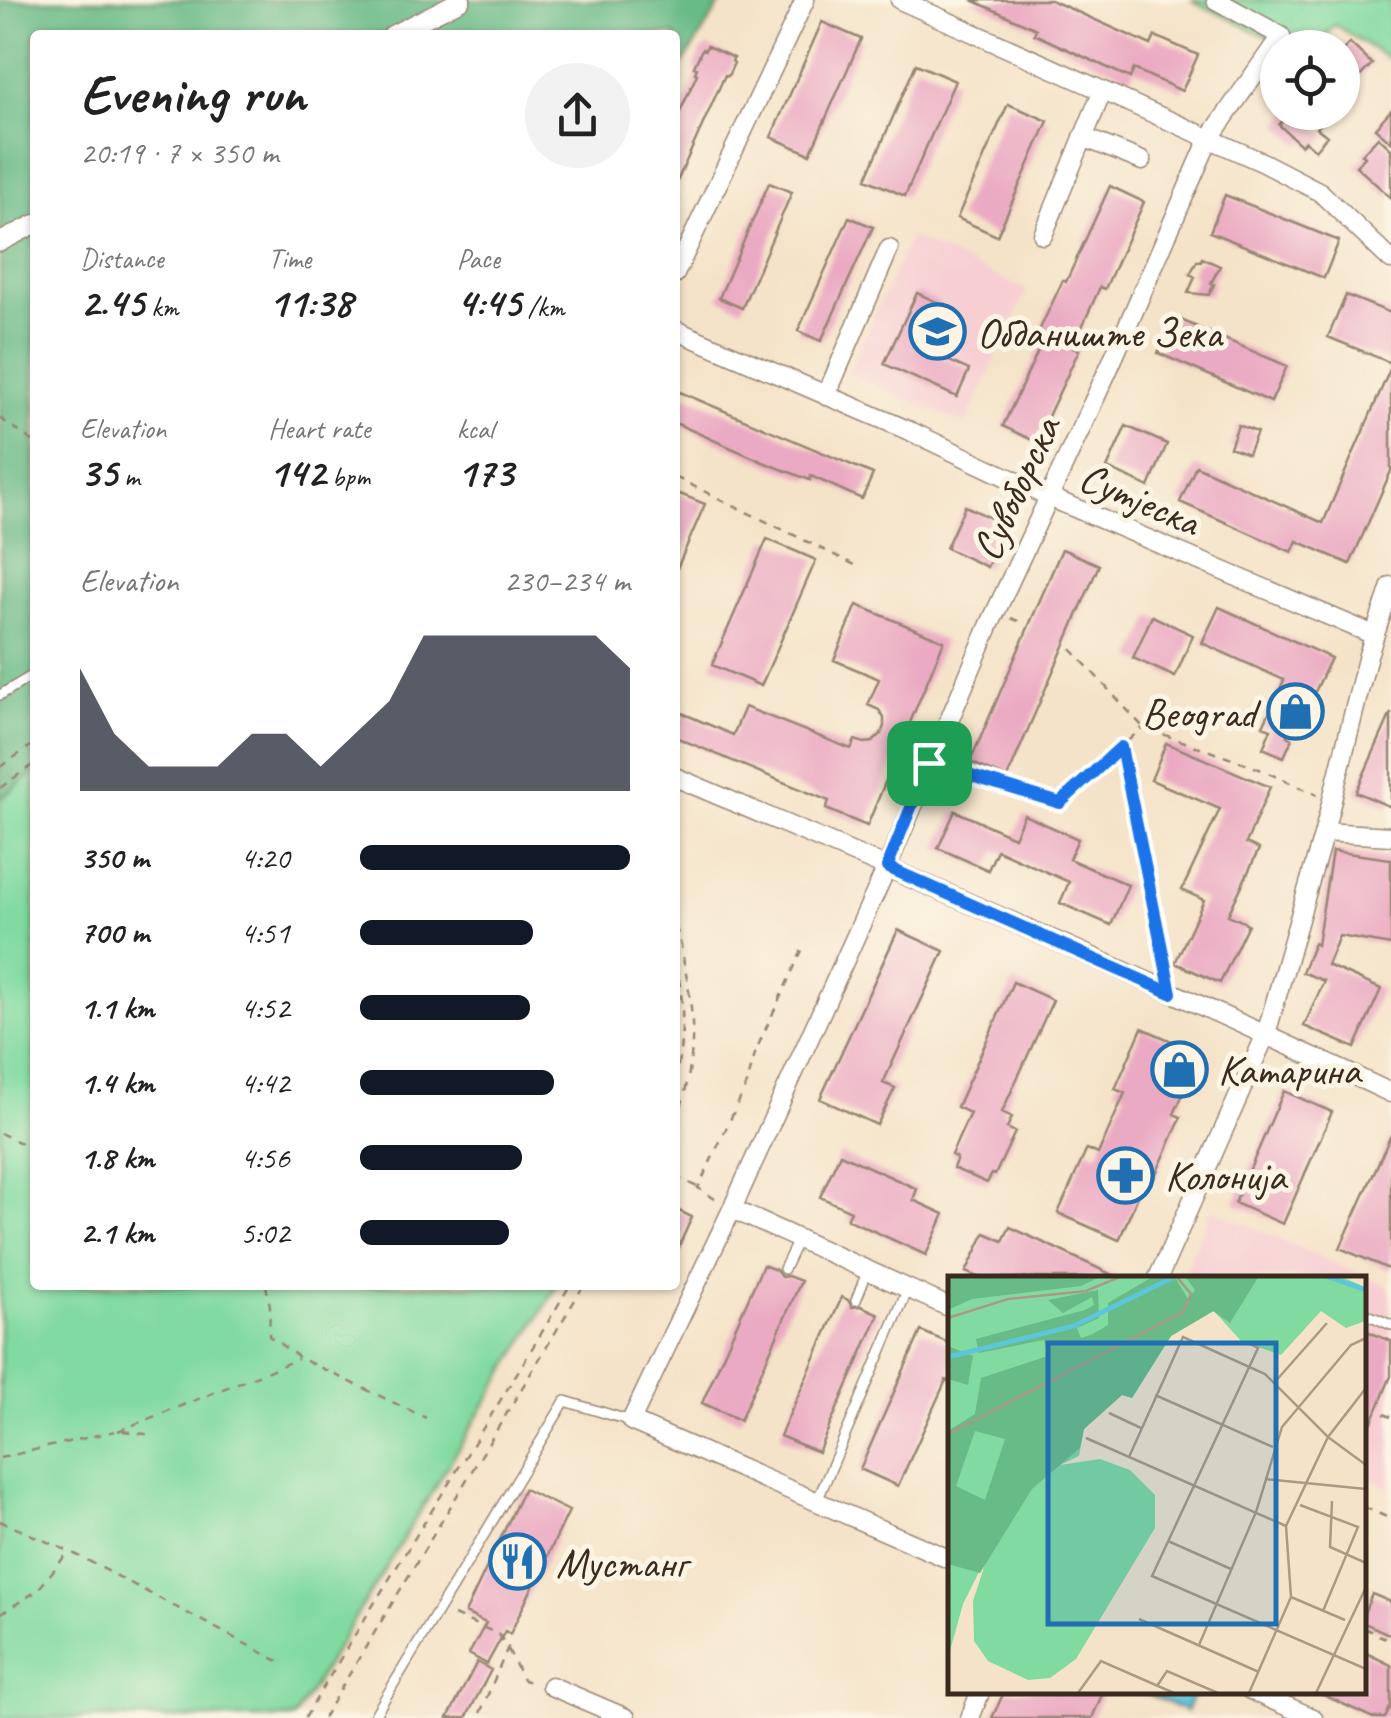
<!DOCTYPE html>
<meta charset="utf-8">
<style>
body{margin:0;font-family:Caveat,sans-serif;background:#f2f2f2;color:#222;height:100vh;display:flex;flex-direction:column;font-size:38px;white-space:nowrap}
*{box-sizing:border-box;margin:0}
p{font-size:32px;color:#767676}
.icon{flex:none;width:55px;height:55px;fill:none;stroke:currentColor;stroke-width:2;stroke-linecap:round;stroke-linejoin:round}
.map{position:relative;flex:1;overflow:hidden}
.sheet{position:absolute;left:30px;top:30px;width:650px;height:1260px;display:flex;flex-direction:column;background:#fff;border-radius:10px;box-shadow:0 2px 8px #0004}
.sheet>*{flex:none}
.tools{position:absolute;left:1260px;top:30px;display:grid;gap:20px}
.tools a{display:grid;place-items:center;width:100px;height:100px;border-radius:50%;background:#fff;box-shadow:0 2px 8px #0004;font-size:50px}
.pin{position:absolute;display:grid;place-items:center;width:85px;height:85px;color:#fff;margin:-42px;border-radius:20px;box-shadow:0 5px 15px #0006}
.round{display:grid;place-items:center;flex:none;width:105px;height:105px;border-radius:52px;background:#f2f2f2}
.overview{display:flex;align-items:center;justify-content:space-between;height:170px;padding:0 50px}
h1{font-size:55px;font-weight:700;line-height:75px}
.stats{display:grid;grid-template-columns:repeat(3,1fr);gap:15px;height:170px;padding:10px 50px}
.stats div{display:grid;align-content:center}
.stats b{font-size:42px;font-weight:700}
.stats small{font-size:28px;font-weight:400}
.stats p{font-size:28px}
.chart{height:280px;padding:20px 50px}
.chart p{display:flex;justify-content:space-between}
.chart svg{width:100%;height:180px;margin-top:10px;fill:#111827;opacity:.7}
ul{padding:0 50px;list-style:none;font-size:32px}
li{display:grid;grid-template-columns:160px 120px 1fr;align-items:center;height:75px}
li i{height:25px;border-radius:12px;background:#111827}
.map>svg:first-child{display:block}
.built{fill:#f7cfd3}
.green{fill:#81daa0;stroke:#5e825f;stroke-width:2.5}
.forest{fill:#68ba86;stroke:#527252;stroke-width:2.5}
.water{fill:#5dc6d9;stroke:#4c787c;stroke-width:2.5}
.building{fill:#ebaac3}
.lines{fill:none;stroke-linecap:round;stroke-linejoin:round}
.service-casing{stroke:#988674;stroke-width:12}
.minor-casing{stroke:#988674;stroke-width:21}
.path{stroke:#988674;stroke-width:2.5;stroke-dasharray:8 8;stroke-linecap:butt}
.service{stroke:#fff;stroke-width:9}
.minor{stroke:#fff;stroke-width:18}
.route-casing{stroke:#fff;stroke-width:20}
.route{stroke:#1a73e8;stroke-width:12}
.labels{text-anchor:middle;stroke-width:10;stroke-linejoin:round;paint-order:stroke}
.poi-label{font-size:42px;fill:#3b2a1e;stroke:#fcf5e5;text-anchor:start}
.street-label{font-size:42px;fill:#3b2a1e;stroke:#fcf5e5}
.inset-river{fill:none;stroke:#5dc6d9;stroke-width:5}
.inset-road{fill:none;stroke:#ab9985;stroke-width:2.5}
.view{fill:#1f6fb2;fill-opacity:0.15;stroke:#1f6fb2;stroke-width:5}
.inset-edge{fill:none;stroke:#3b2a1e;stroke-width:5}
</style>
<div class="map">
<svg width="1391" height="1718" viewBox="0 0 1391 1718">
<rect width="100%" height="100%" fill="#fcf5e5"/>
<filter id="ink" filterUnits="userSpaceOnUse"><feTurbulence type="fractalNoise" baseFrequency=".01" numOctaves="2"/><feDisplacementMap in="SourceGraphic" scale="20" xChannelSelector="R" yChannelSelector="G"/><feConvolveMatrix kernelMatrix="1 2 1 2 8 2 1 2 1" color-interpolation-filters="sRGB"/></filter>
<filter id="wash" filterUnits="userSpaceOnUse"><feTurbulence type="fractalNoise" baseFrequency=".0048" numOctaves="4" result="noise"/><feDisplacementMap in="SourceGraphic" scale="40" xChannelSelector="R" yChannelSelector="G"/><feGaussianBlur stdDeviation="2.25" result="paint"/><feColorMatrix in="noise" values="0 0 0 0 0 0 0 0 0 0 0 0 0 0 0 0 0 1.4 0 .05"/><feComposite in="paint" operator="in"/></filter>
<g filter="url(#wash)">
<rect width="100%" height="100%" fill="#f5e3c9"/>
<!-- built -->
<path class="built" d="M910 237 1027 290 966 425 848 373Z
M1211 1209 1391 1288V1489L1364 1477V1278H1181Z"/>
<!-- green -->
<path class="green" d="M1191 0H1391V60L1335 25 1314 47H1288Z
M35 772V1285H558L294 1718H0V799Z"/>
<!-- forest -->
<path class="forest" d="M0 0H723L675 77V35H35V772L0 799Z"/>
<!-- water -->
<path class="water" d="M1141 1691H1184L1193 1695 1186 1711Z"/>
<g id="blocks">
<!-- building -->
<path class="building" d="M972 0H1051L1151 45 1155 36 1198 55 1182 91 1134 69 1130 78 1034 34 1036 29Z
M822 22 861 39 810 154 771 137Z
M1350 43 1372 64 1342 95V51Z
M707 46 734 58 732 61 734 63 728 76 725 75 675 186V123L697 74 695 73 697 68 694 67 702 49 705 50Z
M916 64 955 81 905 196 866 179Z
M1008 104 1048 121 997 236 957 218Z
M1391 110V142L1375 128Z
M1290 112H1332L1317 128 1327 136 1315 150 1305 141 1301 145 1279 125Z
M1378 137 1391 149V198L1356 166 1365 157 1362 154Z
M769 183 792 192 742 308 719 298Z
M1110 186 1144 202 1105 289 1100 287 1073 347 1079 350 1036 442 1003 426 1045 336 1038 333 1063 280 1066 282Z
M1225 195 1339 241 1324 278 1210 232Z
M849 217 873 227 821 341 798 331Z
M1202 258 1220 266 1211 283 1214 284 1209 295 1188 293 1195 277 1190 274 1197 261H1201Z
M917 293 939 303 919 347 969 370 957 397 884 364Z
M1346 295 1391 313V363L1328 337Z
M1174 317 1287 366 1271 402 1158 353Z
M1391 367V471L1350 564 1297 541 1292 552 1180 502 1196 466 1323 523Z
M675 390 873 474 862 499 811 476 810 480 763 462 675 423Z
M1238 425 1257 432 1248 454 1230 447Z
M1126 426 1167 444 1149 487 1107 468Z
M675 492 705 504 675 573Z
M965 506 1006 525 987 567 946 548Z
M767 539 816 560 761 686 712 665Z
M1062 549 1099 565 1007 778 970 762Z
M857 605 944 641 867 826 826 809 829 801 675 737V710L733 735 745 707 851 749 855 740 864 743 873 742 881 734 884 726V718L879 710 868 705 879 679 834 660Z
M1219 607 1331 658 1314 694 1308 691 1287 736 1292 739 1284 757 1263 748 1271 729 1263 726 1284 680 1202 643Z
M1152 616 1193 635 1175 677 1133 658Z
M1391 713V807L1356 792Z
M1166 743 1270 787 1246 843 1259 849 1228 915 1248 924 1220 983 1175 963 1204 900 1182 890 1220 809 1151 780Z
M955 811 1014 837 1024 815 1078 839 1069 859 1128 885 1111 925 1060 903 1069 882 997 850 988 870 938 848Z
M1332 851 1391 859V945L1339 936 1327 965 1381 989 1355 1048 1304 1026 1324 981 1302 972 1314 943 1317 945Z
M898 930 944 951 883 1083 895 1088 877 1125 820 1099Z
M1013 982 1053 1000 1002 1112 1012 1117 1007 1128 1015 1132 995 1175 992 1174 987 1183 953 1168 957 1158 951 1155 970 1113 957 1107Z
M1142 1028 1201 1054 1174 1114 1181 1117 1165 1154 1154 1178 1147 1175 1119 1240 1058 1213 1087 1149 1098 1154 1125 1093 1115 1089Z
M1284 1091 1332 1112 1283 1224 1235 1203Z
M1391 1135V1270L1340 1248Z
M840 1154 917 1189 913 1200 944 1214 926 1255 847 1219 851 1211 820 1197Z
M675 1209 692 1217 675 1255Z
M1010 1227 1119 1278H980L966 1272 985 1233 1003 1241Z
M763 1265 776 1270 781 1277 788 1276 801 1281 740 1420 702 1403Z
M842 1297 848 1300 852 1307 861 1306 879 1314 818 1452 780 1436Z
M1364 1330 1391 1341V1376L1364 1441Z
M921 1331 951 1344V1382L946 1380 898 1486 860 1469Z
M524 1489 569 1511 510 1634 505 1631 487 1664 469 1654 486 1623 465 1613Z
M1372 1594 1391 1602V1635L1364 1623V1613Z
M1364 1652 1391 1665V1706L1385 1718H1373L1313 1690H1364Z
M477 1662 491 1670 466 1718H448Z
M1005 1690H1104L1092 1718H992Z"/>
</g>
</g>
<g filter="url(#ink)">
<use href="#blocks" fill-opacity="0" stroke="#988674" stroke-width="2.5"/>
<g class="lines">
<defs>
<path id="service" d="M0 695 35 674
M784 1269 798 1240
M856 1300 868 1270
M1364 1313 1391 1325
M817 1501 908 1289
M373 1718 565 1401 631 1421"/>
<path id="minor" d="M900 0 1264 163 1320 192 1391 260
M392 35 461 0
M1083 137 1142 161
M1043 235 1102 92
M0 242 35 224
M675 274 805 0
M675 330 912 432 1049 497 1374 635
M826 396 889 249
M675 777C915 879 1155 982 1391 1093
M1324 832 1391 836
M732 1209 951 1308
M1158 1278 1266 1034 1324 832 1368 655 1391 586
M951 1560 631 1421 732 1209 887 867 990 624 1109 368 1209 139 1281 36 1216 0
M551 1686 626 1718
M1250 1690 1313 1718
M970 1718 981 1690"/>
</defs>
<!-- service casing -->
<use href="#service" class="service-casing"/>
<!-- minor casing -->
<use href="#minor" class="minor-casing"/>
<!-- path -->
<path class="path" d="M0 418 35 443
M675 477 857 566
M1011 618 1023 623
M1071 649 1143 727 1257 768 1317 795
M1121 747 1167 971
M0 767 35 743
M950 769 1060 803 1142 728
M0 788 35 763
M675 926C680 938 682 951 684 964 697 1024 695 1068 675 1126
M675 963C686 1000 683 1043 675 1081
M0 1133 35 1150
M675 1176 697 1187
M715 1199 698 1188 747 1084 756 1050 803 948
M266 1285 270 1306 269 1336 300 1358 426 1418
M1384 1414 1391 1417
M118 1431 298 1359
M123 1431 153 1435
M0 1458 115 1431
M1364 1507 1391 1519
M0 1521 79 1556 282 1663
M0 1614 37 1591 68 1552
M454 1615 498 1634 508 1647 478 1718
M1364 1628 1391 1641
M508 1649 523 1680 535 1683
M305 1718C391 1572 484 1431 570 1285
M323 1718 584 1285"/>
<!-- service -->
<use href="#service" class="service"/>
<!-- minor -->
<use href="#minor" class="minor"/>
</g>
</g>
<g class="lines" filter="url(#ink)">
<defs>
<path id="route" d="M1121 747 1171 993 887 867 929 763 1060 803Z"/>
</defs>
<!-- route casing -->
<use href="#route" class="route-casing"/>
<!-- route -->
<use href="#route" class="route"/>
</g>
<!-- icons -->
<defs>
<symbol id="school-ring" viewBox="-11 -11 22 22"><circle r="9.5" fill="#fcf5e5" stroke="#1f6fb2" stroke-width="1.5"/><path d="M0-5L7-2L0 1L-7-2ZM-4 1L0 2.5L4 1V4Q0 6-4 4Z" fill="#1f6fb2"/></symbol>
<symbol id="shop-ring" viewBox="-11 -11 22 22"><circle r="9.5" fill="#fcf5e5" stroke="#1f6fb2" stroke-width="1.5"/><path d="M-5-2.5h2.3a2.7 3.5 0 0 1 5.4 0H5L5.5 6h-11ZM-1.5-2.5h3a1.5 2.3 0 0 0-3 0Z" fill="#1f6fb2"/></symbol>
<symbol id="pharmacy-ring" viewBox="-11 -11 22 22"><circle r="9.5" fill="#fcf5e5" stroke="#1f6fb2" stroke-width="1.5"/><path d="M-2-6h4v4h4v4h-4v4h-4v-4h-4v-4h4Z" fill="#1f6fb2"/></symbol>
<symbol id="restaurant-ring" viewBox="-11 -11 22 22"><circle r="9.5" fill="#fcf5e5" stroke="#1f6fb2" stroke-width="1.5"/><path d="M-5-6h1v4h1v-4h1v4h1v-4h1v5L-1.5 .5V6h-2V.5L-5-1ZM5-6V6H3V1.5H1.5Q1.5-4 5-6Z" fill="#1f6fb2"/></symbol>
</defs>
<g fill-rule="evenodd">
<use href="#school-ring" x="906" y="300" width="63" height="63"/>
<use href="#shop-ring" x="1264" y="680" width="63" height="63"/>
<use href="#shop-ring" x="1148" y="1038" width="63" height="63"/>
<use href="#pharmacy-ring" x="1094" y="1144" width="63" height="63"/>
<use href="#restaurant-ring" x="486" y="1530" width="63" height="63"/>
</g>
<g class="labels">
<!-- poi labels -->
<g class="poi-label">
<text x="977" y="347">Обданиште Зека</text>
<text x="1256" y="727" text-anchor="end">Beograd</text>
<text x="1218" y="1084">Катарина</text>
<text x="1165" y="1190">Колонија</text>
<text x="556" y="1577">Мустанг</text>
</g>
<!-- street labels -->
<g class="street-label">
<text transform="translate(1015 488) rotate(-65)" y="15">Сувоборска</text>
<text transform="translate(1140 498) rotate(23)" y="15">Сутјеска</text>
</g>
</g>
<!-- overview -->
<g transform="translate(948 1276)">
<rect width="418" height="418" fill="#f5e3c9"/>
<path d="M0 0H392L417 11V45L398 52 373 35 333 79 293 65 266 35 223 60 184 122 174 119 136 153 131 180 112 189 152 183 182 194 207 219V252L128 383 102 402 80 404 40 385 26 365 25 325 41 276 15 328 0 382Z" fill="#81daa0"/>
<path d="M0 0H154L133 10 24 23 0 34ZM206 0H226L240 23 247 14 237 0H311L282 47 265 35 223 60 184 122 174 119 136 153 132 172 84 213 32 297 0 288V155L27 138 33 102 100 80 96 64 31 77 28 63 137 34 146 29 144 21 115 37 100 24 150 14 151 42 129 52 133 62 145 58 160 49V27ZM27 155 57 163 37 224 8 210ZM0 70 25 80 20 109 0 103Z" fill="#68ba86" fill-rule="evenodd"/>
<path class="inset-river" d="M378 0 418 14M0 81 126 50 224 2"/>
<path class="inset-road" d="M0 42 60 23 138 15 174 0M298 66 310 72 204 300 418 393M326 107 379 47M207 119 325 171M161 137 193 152M0 158 235 36 243 18 228 0M138 162 338 250M181 181 235 61 317 98 380 161 418 189M317 203 418 213M384 225 382 271 418 287M352 229 410 251 375 335M220 265 283 293M343 321 397 344M191 343 311 396M251 369 308 236 334 151 403 69 418 62M209 410 219 395 270 417M130 417 153 385 226 417M301 417 343 321 338 250 380 161 418 112M368 417 418 311"/>
<path class="view" d="M100 67H328V348H100Z"/>
<rect width="418" height="418" class="inset-edge"/>
</g>
</svg>
<div class="tools">
<a><svg class="icon" aria-label="locate" viewBox="0 0 24 24"><circle cx="12" cy="12" r="6"/><path d="M12 2v4M12 18v4M2 12h4M18 12h4"/></svg></a>
</div>
<div class="pin" style="left:929px;top:763px;background:#1e9e55"><svg class="icon" aria-label="arrive" viewBox="0 0 24 24"><path d="M6 21V4h12l-3 4 3 4H6"/></svg></div>
<section class="sheet">
<div class="overview"><div><h1>Evening run</h1><p>20:19 · 7 × 350 m</p></div><a class="round"><svg class="icon" aria-label="share" viewBox="0 0 24 24"><path d="M12 15V3M7 8l5-5 5 5M5 13v7h14v-7"/></svg></a></div>
<div class="stats">
<div><p>Distance</p><b>2.45<small> km</small></b></div>
<div><p>Time</p><b>11:38</b></div>
<div><p>Pace</p><b>4:45<small> /km</small></b></div>
</div>
<div class="stats">
<div><p>Elevation</p><b>35<small> m</small></b></div>
<div><p>Heart rate</p><b>142<small> bpm</small></b></div>
<div><p>kcal</p><b>173</b></div>
</div>
<div class="chart"><p><span>Elevation</span>230–234 m</p>
<svg viewBox="0 0 160 44" preserveAspectRatio="none"><path d="M0 44V14L10 30L20 38L30 38L40 38L50 30L60 30L70 38L80 30L90 22L100 6L110 6L120 6L130 6L140 6L150 6L160 14V44z"/></svg>
</div>
<ul>
<li><b>350 m</b>4:20<i style="width:100%"></i></li>
<li><b>700 m</b>4:51<i style="width:64%"></i></li>
<li><b>1.1 km</b>4:52<i style="width:63%"></i></li>
<li><b>1.4 km</b>4:42<i style="width:72%"></i></li>
<li><b>1.8 km</b>4:56<i style="width:60%"></i></li>
<li><b>2.1 km</b>5:02<i style="width:55%"></i></li>
</ul>
</section>
</div>
